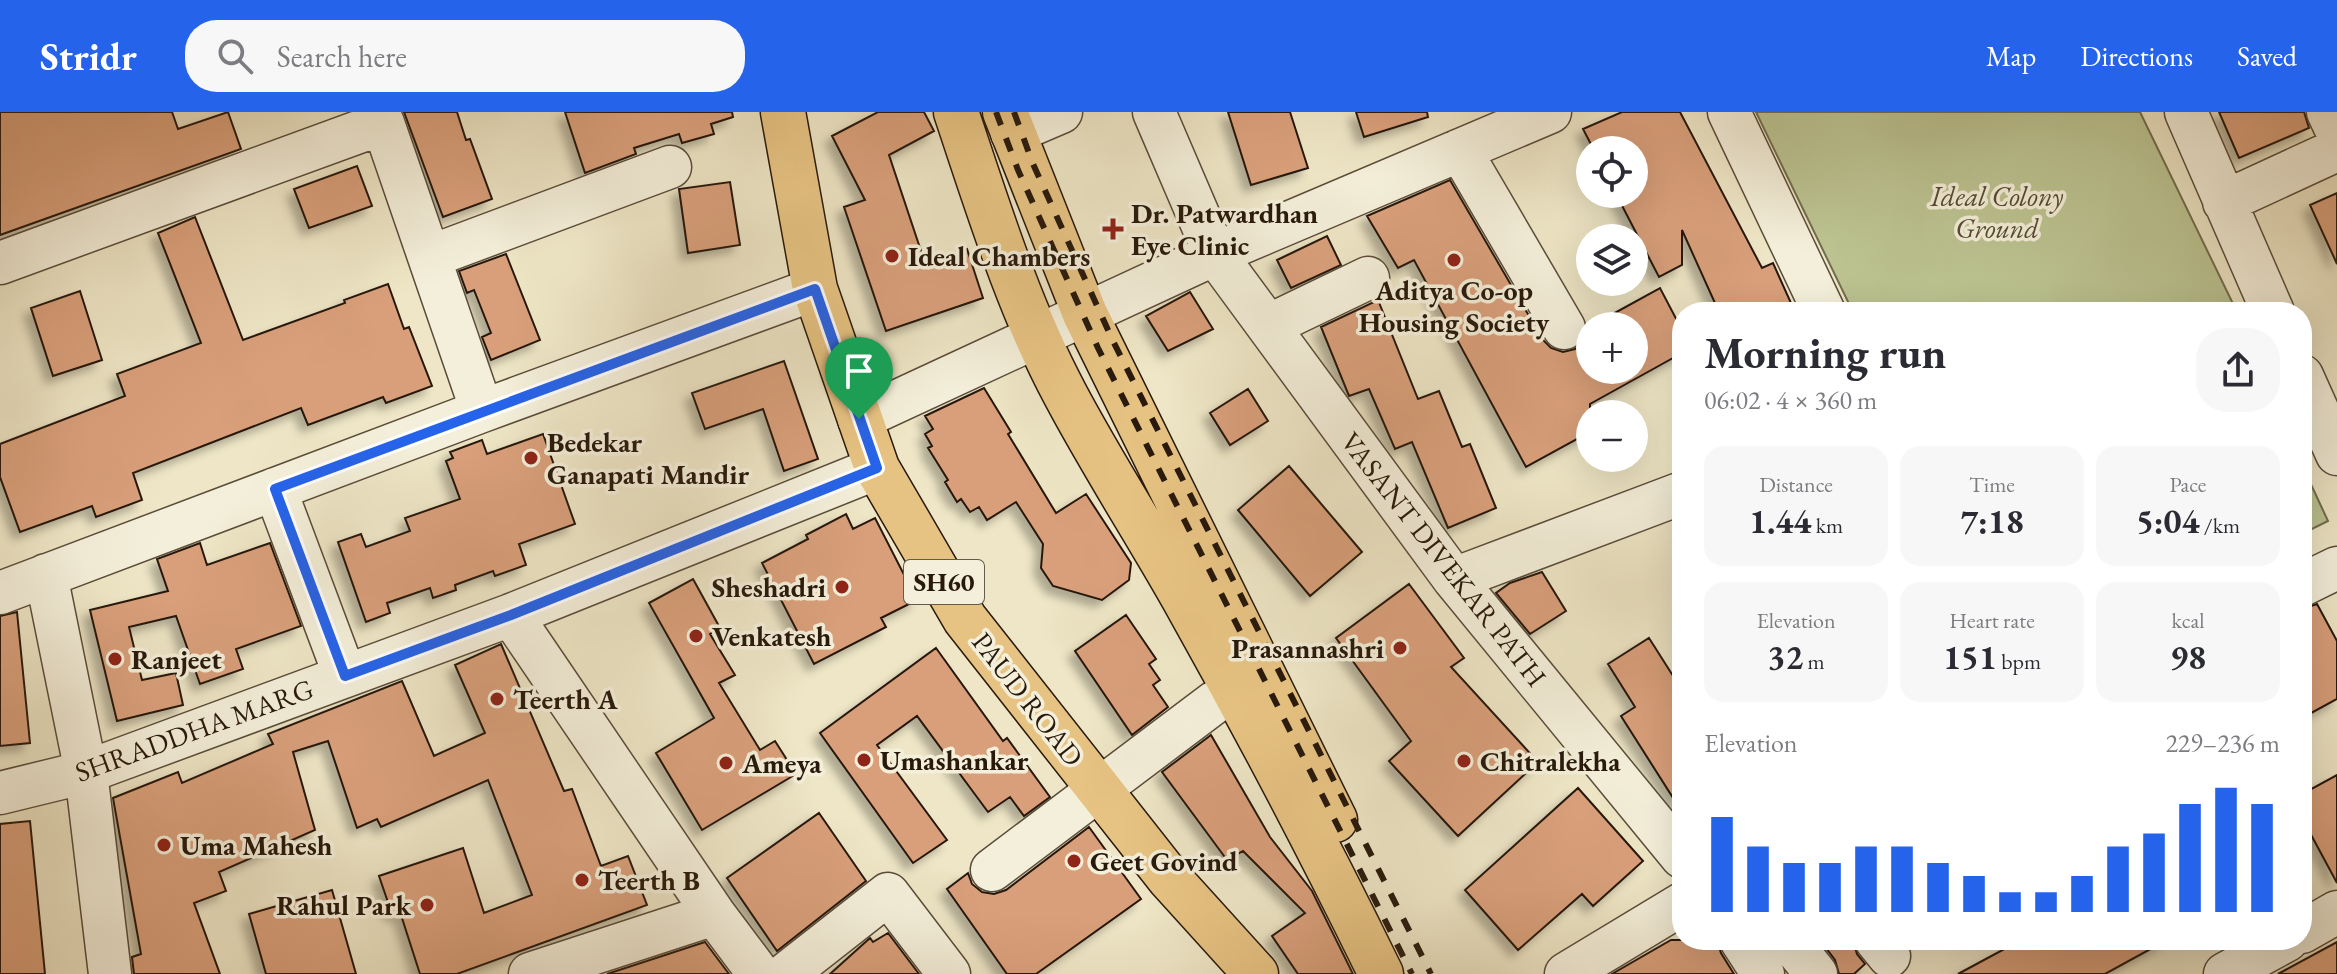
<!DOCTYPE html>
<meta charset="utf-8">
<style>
body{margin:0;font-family:"EB Garamond",serif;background:#f7f7f7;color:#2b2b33;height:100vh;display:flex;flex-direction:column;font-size:30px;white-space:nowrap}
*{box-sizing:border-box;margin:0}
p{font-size:26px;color:#7c7c81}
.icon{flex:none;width:44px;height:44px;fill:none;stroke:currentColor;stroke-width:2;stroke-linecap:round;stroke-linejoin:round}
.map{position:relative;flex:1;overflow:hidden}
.sheet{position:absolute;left:1672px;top:190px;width:640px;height:648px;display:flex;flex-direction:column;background:#fff;border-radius:32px;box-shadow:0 8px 32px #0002}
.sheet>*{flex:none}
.controls{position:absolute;left:1576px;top:24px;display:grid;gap:16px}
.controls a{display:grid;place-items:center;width:72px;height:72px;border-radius:50%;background:#fff;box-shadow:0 8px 32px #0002;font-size:40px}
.pin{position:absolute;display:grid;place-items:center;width:68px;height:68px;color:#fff;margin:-82px -34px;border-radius:50% 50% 50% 0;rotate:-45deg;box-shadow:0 0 8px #0007}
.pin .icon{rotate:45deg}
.round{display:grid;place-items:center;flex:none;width:84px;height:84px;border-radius:32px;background:#f7f7f7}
.summary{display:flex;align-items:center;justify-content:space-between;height:136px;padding:0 32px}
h1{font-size:44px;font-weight:700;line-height:60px}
.metrics{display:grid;grid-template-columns:repeat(3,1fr);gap:12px;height:136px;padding:8px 32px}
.metrics div{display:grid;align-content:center;border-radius:20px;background:#f7f7f7;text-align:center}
.metrics b{font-size:34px;font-weight:700}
.metrics small{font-size:22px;font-weight:400}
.metrics p{font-size:22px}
.chart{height:224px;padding:16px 32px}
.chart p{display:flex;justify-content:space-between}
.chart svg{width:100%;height:144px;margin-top:8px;stroke:#2563eb;stroke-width:6}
header{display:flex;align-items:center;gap:48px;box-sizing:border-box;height:112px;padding:0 40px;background:#2563eb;color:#fff}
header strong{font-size:38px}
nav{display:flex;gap:44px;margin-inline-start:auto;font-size:28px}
.search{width:560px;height:72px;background:#f7f7f7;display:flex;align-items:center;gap:20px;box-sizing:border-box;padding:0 28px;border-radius:32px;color:#7c7c81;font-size:30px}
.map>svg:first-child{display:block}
.green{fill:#bcc492;stroke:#726e4e;stroke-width:2}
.building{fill:#d89f7a;stroke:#28190b;stroke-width:2;filter:url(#shadow)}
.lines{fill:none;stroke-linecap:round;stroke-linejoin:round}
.minor-casing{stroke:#5a4c3a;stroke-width:45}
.major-casing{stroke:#28190b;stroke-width:47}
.minor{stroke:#f4efda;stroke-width:42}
.major{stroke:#e7c383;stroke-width:44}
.rail{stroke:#28190b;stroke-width:6;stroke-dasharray:14 14;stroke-linecap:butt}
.route-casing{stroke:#fff;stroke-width:16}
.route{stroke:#2563eb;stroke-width:10}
.poi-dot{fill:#8f2418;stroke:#f4efda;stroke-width:3}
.labels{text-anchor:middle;stroke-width:7;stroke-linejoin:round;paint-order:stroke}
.shield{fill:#f4efda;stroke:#655949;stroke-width:2}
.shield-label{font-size:26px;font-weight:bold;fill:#28190b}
.park-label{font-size:28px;font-style:italic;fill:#544c34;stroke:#f4efda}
.poi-label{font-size:28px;font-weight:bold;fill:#28190b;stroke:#f4efda;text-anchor:start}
.street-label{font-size:28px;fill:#28190b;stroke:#f4efda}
</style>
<header>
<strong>Stridr</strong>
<div class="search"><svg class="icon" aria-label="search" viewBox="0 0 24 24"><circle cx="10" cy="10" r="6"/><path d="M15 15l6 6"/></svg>Search here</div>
<nav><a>Map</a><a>Directions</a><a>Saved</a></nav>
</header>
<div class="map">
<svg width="2337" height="862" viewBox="0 0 2337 862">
<defs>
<filter id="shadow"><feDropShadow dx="-7" dy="7" stdDeviation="4" flood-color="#0004"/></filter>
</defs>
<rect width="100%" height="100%" fill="#eee6c6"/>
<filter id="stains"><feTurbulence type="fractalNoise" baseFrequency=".0025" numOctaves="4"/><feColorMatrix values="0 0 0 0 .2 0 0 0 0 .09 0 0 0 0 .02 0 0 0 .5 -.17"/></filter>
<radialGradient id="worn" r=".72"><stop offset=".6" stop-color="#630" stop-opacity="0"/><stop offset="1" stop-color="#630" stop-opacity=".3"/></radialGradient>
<!-- green -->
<path class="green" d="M1756 0H2140L2237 200H1853Z
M2302 353 2328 409 2302 422Z"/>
<!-- building -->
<path class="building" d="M0 0H172L178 17 228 0 241 37 0 123Z
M404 0H457L466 28 470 27 492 87 443 105Z
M565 0H732L733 5 711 12 714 22 682 31 679 22 634 36 636 42 585 61Z
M878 0H924L934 19 889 43 925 151 967 137 983 186 886 219 844 95 865 88 832 24Z
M1228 0H1290L1308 56 1251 73Z
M1356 0H1427L1428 5 1364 25Z
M1622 0H1680L1762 156 1773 151 1795 200H1719L1682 118V153L1659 165 1616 82H1634V38H1594L1583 17Z
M2219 0H2304L2309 16 2239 46Z
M357 54 372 94 309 116 294 77Z
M1450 68 1543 228 1551 236 1563 240 1575 237 1584 229 1590 215V258H1634V214H1591L1660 176 1682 218V241L1590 292V320L1526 355 1414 148 1398 156 1367 104Z
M730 70 740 133 688 141 679 77Z
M2337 81V152L2310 93Z
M195 105 243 228 345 191 344 188 388 172 404 217 409 215 432 274 386 291 383 285 308 313 301 296 133 361 142 388 96 405 92 394 20 420 0 365V332L125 284 117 262 201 231 158 121Z
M1327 124 1341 153 1291 176 1277 148Z
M506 142 540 228 491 248 482 225 491 221 474 178 467 181 459 159Z
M80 179 102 248 53 264 31 196Z
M1190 180 1213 217 1168 239 1146 204Z
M1378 188 1418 287 1439 279 1462 335 1470 332 1496 396 1448 416 1412 330 1395 337 1369 277 1349 284 1321 215Z
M784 249 818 347 784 359 763 297 705 317 692 281Z
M984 276 1011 320 1008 322 1056 401 1086 382 1131 451 1129 468 1102 488 1053 474 1041 456 1043 432 1016 390 987 408 979 395 970 400 961 387 957 390 945 370 948 368 928 336 932 334 925 322 933 317 925 304Z
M1248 277 1268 309 1230 333 1210 301Z
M543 322 575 412 519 432 526 453 495 464 493 459 455 473 456 478 433 486 430 476 387 491 390 501 366 510 338 430 361 422 366 435 410 419 405 406 460 387 446 349 453 346 450 340 482 328 487 342Z
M1289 354 1362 440 1310 484 1238 398Z
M846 402 853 417 875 406 917 488 881 506 886 515 814 552 762 451 808 427 806 423Z
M200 431 207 453 270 431 301 514 236 537 243 557 200 572 176 504 129 515 142 568 176 561 183 593 117 609 90 498 168 479 157 447Z
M1542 460 1566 499 1530 522 1496 481 1510 471Z
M693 467 720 516 710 522 735 563 719 571 760 638 775 629 796 662 702 718 656 641 714 606 649 491Z
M1409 472 1464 546 1451 555 1538 650 1458 724 1389 649 1411 629 1336 526Z
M2317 492 2337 529V587L2302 606V497Z
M17 500 30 631 0 634V504Z
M1126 503 1156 547 1149 552 1160 568 1153 573 1168 595 1132 623 1075 539Z
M1649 526 1682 578V700L1621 604 1635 595 1608 552Z
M501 532 564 679 572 677 601 754 628 744 647 793 457 862H420L400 800 392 802 379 764 463 736 484 801 532 783 488 668 381 715 377 707 357 716 328 629 293 640 315 718 219 760 226 779 194 791 220 862H134L132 845 141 842 113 686 178 660 182 671 273 632 268 622 402 569 434 644 485 621 455 553Z
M936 536 1003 629 1007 626 1050 685 1024 704 1010 685 988 700 917 604 877 633 947 728 913 751 820 621Z
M1211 623 1270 725 1312 779 1353 862H1298L1272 824 1305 801 1243 739 1227 748 1162 660Z
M2337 663V771L2302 706V682Z
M1578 676 1643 749 1593 794 1582 782 1518 838 1465 778Z
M819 701 866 769 777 839 727 766Z
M30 709 45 862H0V712Z
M1089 715 1141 787 1036 862H1007L947 777 968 761 972 772 982 780 994 782 1006 778Z
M332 778 356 862H266L249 802Z
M888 821 919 862H830L870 826 873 830Z
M1671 828H1717L1721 841 1734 862H1612Z
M1820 828H1853L1857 842 1865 852 1854 862H1839L1835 848Z
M2021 828H2167L2105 862H1958Z
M705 830 729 862H607Z
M2337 830V862H2278Z"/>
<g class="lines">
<defs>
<path id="minor" d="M1154 0 1215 142 1454 467 1682 745
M1729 0 1824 200
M2186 0 2273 200
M2328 0 2337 19
M1012 21 1061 0
M1460 38 1564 216
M2224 90 2337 38
M429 145 670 55
M0 151 383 11 482 299
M1268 214 1368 166
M2302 264 2337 342
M859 307 1215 142 1550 0
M275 377 345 564
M46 463 86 660 110 862
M1454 467 1682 381
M2302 473 2337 456
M0 481 482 299 815 177
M511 503 714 802 759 862
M0 681 86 660 511 503 877 356
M992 758 1215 590
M2302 820 2337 800
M1741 828 1763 862
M1789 828 1816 862
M1876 828 1889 844
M530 862 714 802
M786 862 888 782 949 862
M1566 862 1682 792
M2225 862 2287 828"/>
<path id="major" d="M783 0 815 177 877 356 965 507 1169 766 1256 862
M956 0C988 95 1018 194 1065 282 1102 352 1145 418 1184 487 1253 610 1319 735 1381 862
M1005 0 1085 202 1335 708"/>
</defs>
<!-- minor casing -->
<use href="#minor" class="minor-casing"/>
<!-- major casing -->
<use href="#major" class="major-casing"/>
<!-- minor -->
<use href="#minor" class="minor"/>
<!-- major -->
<use href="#major" class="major"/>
<!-- rail -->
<path class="rail" d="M996 0 1018 58 1098 236 1412 862
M1014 0 1033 52 1113 229 1431 862"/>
</g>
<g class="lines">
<defs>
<path id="route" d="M815 177 877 356 511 503 345 564 275 377Z"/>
</defs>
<!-- route casing -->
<use href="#route" class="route-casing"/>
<!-- route -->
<use href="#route" class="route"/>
</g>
<!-- markers -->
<g class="poi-dot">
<path d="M1109 105h8v8h8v8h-8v8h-8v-8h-8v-8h8z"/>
<circle cx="892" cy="144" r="8"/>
<circle cx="1454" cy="148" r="8"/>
<circle cx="531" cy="346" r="8"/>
<circle cx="842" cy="475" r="8"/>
<circle cx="696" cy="524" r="8"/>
<circle cx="1400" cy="536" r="8"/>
<circle cx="115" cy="547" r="8"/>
<circle cx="497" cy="587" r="8"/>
<circle cx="864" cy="648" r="8"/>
<circle cx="1464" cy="649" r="8"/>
<circle cx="726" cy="651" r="8"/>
<circle cx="164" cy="733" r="8"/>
<circle cx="1074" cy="749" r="8"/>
<circle cx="582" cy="768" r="8"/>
<circle cx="427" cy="793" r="8"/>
</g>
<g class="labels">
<!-- shield labels -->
<rect class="shield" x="904" y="448" width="80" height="44" rx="6"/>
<g class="shield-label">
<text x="944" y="479">SH60</text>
</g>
<!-- park labels -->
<g class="park-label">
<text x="1997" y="94">Ideal Colony<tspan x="1997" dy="32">Ground</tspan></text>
</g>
<!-- poi labels -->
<g class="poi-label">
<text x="1131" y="111">Dr. Patwardhan<tspan x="1131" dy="32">Eye Clinic</tspan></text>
<text x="908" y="154">Ideal Chambers</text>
<text x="1454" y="188" text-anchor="middle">Aditya Co-op<tspan x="1454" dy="32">Housing Society</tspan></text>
<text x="547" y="340">Bedekar<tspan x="547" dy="32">Ganapati Mandir</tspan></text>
<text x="826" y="485" text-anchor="end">Sheshadri</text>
<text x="712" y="534">Venkatesh</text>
<text x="1384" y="546" text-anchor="end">Prasannashri</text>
<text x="131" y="557">Ranjeet</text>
<text x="513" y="597">Teerth A</text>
<text x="880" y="658">Umashankar</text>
<text x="1480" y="659">Chitralekha</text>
<text x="742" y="661">Ameya</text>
<text x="180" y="743">Uma Mahesh</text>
<text x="1090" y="759">Geet Govind</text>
<text x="598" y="778">Teerth B</text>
<text x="411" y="803" text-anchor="end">Rahul Park</text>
</g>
<!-- street labels -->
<g class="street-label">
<text transform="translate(1444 447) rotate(52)" y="10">VASANT DIVEKAR PATH</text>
<text transform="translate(1028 587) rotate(52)" y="10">PAUD ROAD</text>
<text transform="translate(194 618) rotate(-20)" y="10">SHRADDHA MARG</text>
</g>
</g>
<rect width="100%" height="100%" filter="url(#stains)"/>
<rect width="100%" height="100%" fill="url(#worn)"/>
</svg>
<div class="controls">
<a><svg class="icon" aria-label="locate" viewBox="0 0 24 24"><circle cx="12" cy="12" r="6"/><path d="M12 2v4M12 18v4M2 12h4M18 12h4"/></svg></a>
<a><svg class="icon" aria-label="layers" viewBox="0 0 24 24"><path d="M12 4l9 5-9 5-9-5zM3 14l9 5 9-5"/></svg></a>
<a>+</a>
<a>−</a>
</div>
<div class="pin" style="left:859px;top:307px;background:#1e9e55"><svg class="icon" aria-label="arrive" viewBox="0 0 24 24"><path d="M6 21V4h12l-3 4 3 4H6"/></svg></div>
<section class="sheet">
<div class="summary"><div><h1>Morning run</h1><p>06:02 · 4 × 360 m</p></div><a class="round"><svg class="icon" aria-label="share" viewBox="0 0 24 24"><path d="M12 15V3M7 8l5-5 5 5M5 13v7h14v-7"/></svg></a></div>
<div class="metrics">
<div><p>Distance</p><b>1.44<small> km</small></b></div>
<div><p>Time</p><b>7:18</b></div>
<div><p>Pace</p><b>5:04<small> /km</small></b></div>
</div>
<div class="metrics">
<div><p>Elevation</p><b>32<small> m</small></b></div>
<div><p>Heart rate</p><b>151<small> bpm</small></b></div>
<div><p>kcal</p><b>98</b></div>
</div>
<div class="chart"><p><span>Elevation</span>229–236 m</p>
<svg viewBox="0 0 160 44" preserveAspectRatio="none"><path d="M5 44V15M15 44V24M25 44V29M35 44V29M45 44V24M55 44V24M65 44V29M75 44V33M85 44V38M95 44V38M105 44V33M115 44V24M125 44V20M135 44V11M145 44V6M155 44V11"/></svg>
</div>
</section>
</div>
